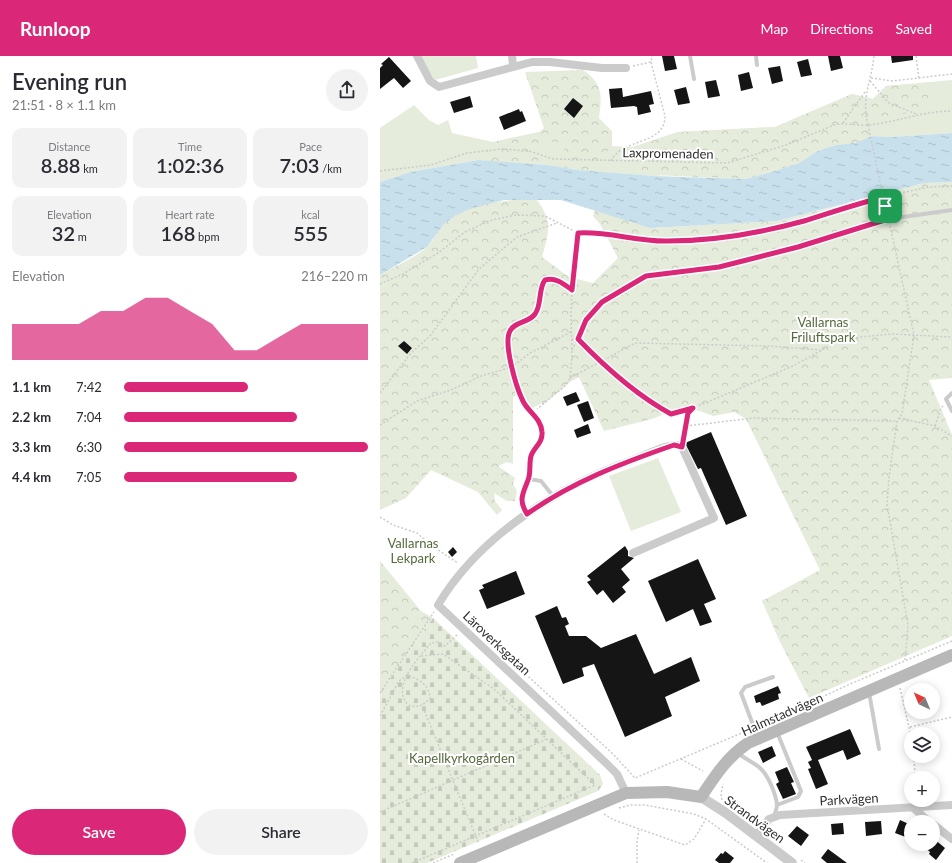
<!DOCTYPE html>
<meta charset="utf-8">
<style>
body{margin:0;font-family:Lato,sans-serif;background:#f2f2f3;color:#2b2b33;height:100vh;display:flex;flex-direction:column;font-size:15px;white-space:nowrap}
*{box-sizing:border-box;margin:0}
p{font-size:13px;color:#7c7c81}
.icon{flex:none;width:22px;height:22px;fill:none;stroke:currentColor;stroke-width:2;stroke-linecap:round;stroke-linejoin:round}
.map{position:relative;flex:1;overflow:hidden}
.details{display:flex;flex-direction:column;background:#fff;width:380px}
.details>*{flex:none}
.needle{width:26px;rotate:316deg}
.tools{position:absolute;left:524px;top:627px;display:grid;gap:8px}
.tools a{display:grid;place-items:center;width:36px;height:36px;border-radius:50%;background:#fff;box-shadow:0 2px 10px #0003;font-size:20px}
.pin{position:absolute;display:grid;place-items:center;width:34px;height:34px;color:#fff;margin:-17px;border-radius:8px;box-shadow:0 2px 6px #0006}
.round{display:grid;place-items:center;flex:none;width:42px;height:42px;border-radius:21px;background:#f2f2f3}
.head{display:flex;align-items:center;justify-content:space-between;height:68px;padding:0 12px}
h1{font-size:22px;font-weight:600;line-height:30px}
.figures{display:grid;grid-template-columns:repeat(3,1fr);gap:6px;height:68px;padding:4px 12px}
.figures div{display:grid;align-content:center;border-radius:10px;background:#f2f2f3;text-align:center}
.figures b{font-size:20px;font-weight:600}
.figures small{font-size:11px;font-weight:400}
.figures p{font-size:11px}
.chart{height:112px;padding:8px 12px}
.chart p{display:flex;justify-content:space-between}
.chart svg{width:100%;height:72px;margin-top:4px;fill:#db2777;opacity:.7}
.cta{display:flex;gap:8px;margin-top:auto;padding:8px 12px}
.cta a{flex:1;height:46px;border-radius:24px;background:#db2777;color:#fff;font-size:16px;font-weight:600;line-height:46px;text-align:center}
.cta a+a{background:#f2f2f3;color:#2b2b33}
ul{padding:0 12px;list-style:none;font-size:13px}
li{display:grid;grid-template-columns:64px 48px 1fr;align-items:center;height:30px}
li i{height:10px;border-radius:5px;background:#db2777}
header{display:flex;align-items:center;gap:24px;box-sizing:border-box;height:56px;padding:0 20px;background:#db2777;color:#fff}
header strong{font-size:19px}
nav{display:flex;gap:22px;margin-inline-start:auto;font-size:14px}
main{display:flex;flex:1;min-height:0}
.map>svg:first-child{display:block}
.green{fill:#e5ecdb}
.forest{fill:url(#forest-crowns)}
.cemetery{fill:url(#cemetery-stones)}
.water{fill:url(#water-ripples)}
.building{fill:#151515}
.lines{fill:none;stroke-linecap:round;stroke-linejoin:round}
.path{stroke:#cbcbcb;stroke-width:1.5;stroke-dasharray:2 2;stroke-linecap:butt}
.service{stroke:#cbcbcb;stroke-width:4}
.minor{stroke:#cbcbcb;stroke-width:8}
.tertiary{stroke:#cbcbcb;stroke-width:10}
.secondary{stroke:#b8b8b8;stroke-width:12}
.path-bridge{stroke:#cbcbcb;stroke-width:1.5;stroke-dasharray:2 2;stroke-linecap:butt}
.route-casing{stroke:#fff;stroke-width:8}
.route{stroke:#db2777;stroke-width:5}
.labels{text-anchor:middle;stroke-width:4;stroke-linejoin:round;paint-order:stroke}
.street-label{font-size:13px;fill:#2e2e2e;stroke:#fff}
.park-label{font-size:13px;fill:#546a3b;stroke:#fff}
</style>
<header>
<strong>Runloop</strong>
<nav><a>Map</a><a>Directions</a><a>Saved</a></nav>
</header>
<main>
<section class="details">
<div class="head"><div><h1>Evening run</h1><p>21:51 · 8 × 1.1 km</p></div><a class="round"><svg class="icon" aria-label="share" viewBox="0 0 24 24"><path d="M12 15V3M7 8l5-5 5 5M5 13v7h14v-7"/></svg></a></div>
<div class="figures">
<div><p>Distance</p><b>8.88<small> km</small></b></div>
<div><p>Time</p><b>1:02:36</b></div>
<div><p>Pace</p><b>7:03<small> /km</small></b></div>
</div>
<div class="figures">
<div><p>Elevation</p><b>32<small> m</small></b></div>
<div><p>Heart rate</p><b>168<small> bpm</small></b></div>
<div><p>kcal</p><b>555</b></div>
</div>
<div class="chart"><p><span>Elevation</span>216–220 m</p>
<svg viewBox="0 0 160 44" preserveAspectRatio="none"><path d="M0 44V22L10 22L20 22L30 22L40 14L50 14L60 6L70 6L80 14L90 22L100 38L110 38L120 30L130 22L140 22L150 22L160 22V44z"/></svg>
</div>
<ul>
<li><b>1.1 km</b>7:42<i style="width:51%"></i></li>
<li><b>2.2 km</b>7:04<i style="width:71%"></i></li>
<li><b>3.3 km</b>6:30<i style="width:100%"></i></li>
<li><b>4.4 km</b>7:05<i style="width:71%"></i></li>
</ul>
<div class="cta"><a>Save</a><a>Share</a></div>
</section>
<div class="map">
<svg width="572" height="807" viewBox="0 0 572 807">
<defs>
<pattern id="forest-crowns" width="20" height="18" patternUnits="userSpaceOnUse"><rect width="20" height="18" fill="#e5ecdb"/><path d="M2 6a3 3 0 1 1 6 0M12 15a3 3 0 1 1 6 0" fill="none" stroke="#c5cbbc"/></pattern>
<pattern id="cemetery-stones" width="16" height="16" patternUnits="userSpaceOnUse"><rect width="16" height="16" fill="#e5ecdb"/><path d="M2 7V4a2 2 0 0 1 4 0v3zM10 15v-3a2 2 0 0 1 4 0v3z" fill="#c5cbbc"/></pattern>
<pattern id="water-ripples" width="26" height="14" patternUnits="userSpaceOnUse"><rect width="26" height="14" fill="#c7e0ec"/><path d="M2 4q2-2 4 0t4 0M15 11q2-2 4 0t4 0" fill="none" stroke="#abc0cb"/></pattern>
</defs>
<rect width="100%" height="100%" fill="#fff"/>
<!-- green -->
<path class="green" d="M39 0H96L98 12 55 24 49 19Z
M572 24V77L511 81 492 80 475 87 456 89 438 95 419 107 274 120 198 114 168 109 98 104 30 116 0 126V72L34 49 49 64 58 69 68 64 72 77 113 86 159 76 203 89 253 91 298 76 395 71 472 38 493 43 506 30Z
M278 402 301 456 251 475 229 420Z"/>
<!-- forest -->
<path class="forest" d="M203 14C223 28 222 39 219 62L232 75V90L210 115 182 111 185 87 166 85 156 109 98 104 113 86 159 76 164 72 145 16Z
M550 27 551 51 489 66 492 80 475 87 456 89 438 95 419 107 395 115 366 123 249 118 253 91 298 76 395 71 472 38 493 43 506 30Z
M572 126V322L549 324 572 379V580L429 642 400 586 382 545 440 514 366 363 354 356 333 360 320 355 302 351 272 363 224 375 199 321 190 326 163 349 162 347 151 353 143 336 133 341V408L127 406 118 410 135 422 133 428 137 435 135 445H127L114 437 115 445 122 454 117 459 98 436 51 414 26 442 0 454V219C12 212 38 200 47 191 54 184 57 175 63 168 87 146 126 144 156 143 173 164 169 177 162 201L189 221 213 227 238 202 220 168 213 160 215 154 271 172 397 165 544 127Z
M0 505 41 555 53 562 8 626 0 642Z"/>
<!-- cemetery -->
<path class="cemetery" d="M53 562 220 719 223 728 218 735 47 807H0V642L8 626Z"/>
<!-- water -->
<path class="water" d="M572 77V126L544 127 397 165 270 172 181 144H124L90 153 76 159 63 169 47 191 0 219V126L30 116 98 104 168 109 198 114 274 120 366 123 395 115 419 107 438 95 456 89 475 87 492 80 511 81Z"/>
<!-- building -->
<path class="building" d="M282 0H294L297 13 285 15Z
M448 0H460L463 12 451 15Z
M511 0H533V4L512 7Z
M9 1 31 25 23 32 14 22 0 33V12L3 9 1 8Z
M428 3 432 19 421 21 417 6Z
M400 10 403 25 392 28 388 12Z
M369 16 373 32 361 35 358 19Z
M336 24 340 40 328 42 325 26Z
M306 31 310 47 298 49 294 34Z
M242 32 243 41 271 35 274 48 269 49 271 56 258 59 257 51 254 50 231 52 229 33Z
M90 40 93 51 74 57 70 46Z
M193 42 203 50 194 62 184 53Z
M139 53 140 56 142 55 146 65 124 74 119 61Z
M24 285 32 292 27 298 18 290Z
M196 336 200 345 187 350 183 341Z
M208 345 214 362 204 366 197 349Z
M208 368 211 377 197 382 194 374Z
M331 376 367 460 346 469 321 412 318 413 305 387Z
M245 490 248 495V500L254 502 241 513 250 524 242 531 246 536 233 547 223 534 217 539 207 526 211 524 207 520Z
M73 491 77 496 72 501 68 496Z
M318 503 336 543 324 548 332 566 320 570 313 553 286 566 268 525Z
M136 515 145 538 107 553 99 534 104 532 102 529Z
M177 550 182 562 186 561 189 568 185 570 189 580H206L221 592 256 578 274 618 311 601 320 625 285 641 292 660 245 681 214 608 202 612 204 620 183 628 155 560Z
M398 630 401 637 398 638 399 643 382 650 380 646 376 647 374 640Z
M470 673 481 698 467 704 463 694 438 704 448 728 436 733 428 713 431 712 428 706 432 704 426 691Z
M392 690 396 700 383 707 378 696Z
M407 711 414 726 411 727 416 738 403 743 396 728 399 726 395 716Z
M520 764 531 769V783L515 777Z
M501 765 502 778 486 780 485 766Z
M463 767 464 778 452 779 451 768Z
M417 770 429 779 421 790 408 780Z
M553 782 565 792 556 804 549 798 550 796 541 788H553Z
M448 793 467 807H447L441 802Z
M345 795 354 802 350 807H339L335 804 341 797 343 798Z"/>
<g class="lines">
<!-- path -->
<path class="path" d="M536 0 539 23
M253 10 271 6
M491 22 513 25 572 18
M490 25 509 47 536 58
M463 67 485 36
M488 69C481 40 491 28 494 0
M231 105C243 81 285 90 285 60L271 6 272 0
M0 115 51 109 87 97 122 93 149 95 173 103 347 107 406 89 454 69C466 66 477 70 489 69 517 66 543 55 572 55
M507 158 505 149 513 148 512 139
M510 170 534 279 522 358 517 365 509 421 507 448 528 569 525 604
M0 228 23 218 58 197 85 176 112 164 136 159 165 160 198 177 217 176 240 181 288 185 362 179 423 165 483 145 549 131 572 130
M192 234 198 177
M198 283 220 306 255 287 389 290 440 294
M192 294 206 264 222 246 266 220 339 211 418 191 503 165
M190 322 220 306 271 348 291 358 312 352
M0 337 31 297 50 280 99 213 137 181 177 167
M140 338C136 320 121 294 130 275 135 265 148 267 155 259 161 251 161 236 163 226L171 222 183 227 192 234 191 258 192 301 190 322 186 329 157 353
M519 362 555 370 572 380
M0 369 37 345 71 334 101 320 132 311 150 297 191 276
M306 370 374 362 517 365
M555 370 561 352 563 350
M303 383 308 357 313 352 413 310 455 287 480 281 512 278 572 281
M0 461 13 469 37 477 52 490 78 507
M77 579 65 590 58 586 51 587C40 600 16 625 24 643 28 652 35 651 42 649L99 788
M116 591 233 698 255 722 369 674
M520 632 531 680
M0 637 54 556
M0 660 19 625 27 619C40 624 49 628 50 643L42 649
M380 670 470 628 572 585
M530 671 572 661
M534 700 535 722
M301 703 323 715
M342 744 341 738 343 728
M239 752 251 749H265L314 758 326 763 387 807
M0 756 167 683
M224 758 234 764 305 789 314 783 326 763
M421 804 425 807
M32 807 215 729 114 633 63 598 40 600
M53 807 74 798
M257 807V785L259 774"/>
<!-- service -->
<path class="service" d="M310 0 314 23
M376 0 377 9
M509 163 572 154
M572 337 566 343 572 355
M142 343 161 366 162 376V385L151 399 149 423 144 430 143 451 147 458
M149 423 161 425 173 440
M489 636 499 693
M397 676 421 735 418 741 397 749
M378 682 361 637 365 631 393 621
M357 696C364 703 374 706 380 712 388 719 396 738 397 749 397 752 395 757 394 761"/>
<!-- minor -->
<path class="minor" d="M37 0 50 25 59 31 152 6H170L222 12H246
M132 0 133 10
M246 737 237 718 227 708 58 549C100 479 179 430 255 403 268 398 284 389 298 389L302 391 334 462 253 497
M533 752 550 766
M553 768 572 783
M376 780 389 763 400 759 572 749"/>
<!-- tertiary -->
<path class="tertiary" d="M321 741 346 757 412 807"/>
<!-- secondary -->
<path class="secondary" d="M80 807 246 737 287 736 321 741C335 720 347 701 368 687L572 599"/>
<!-- path-bridge -->
<path class="path-bridge" d="M488 69 505 149"/>
</g>
<g class="lines">
<defs>
<path id="route" d="M512 139 513 148 505 150 508 163 418 191 339 211 266 220 222 246 206 264 198 283C226 312 256 339 291 358L313 352 308 357 302 391 294 389C242 407 192 426 147 458 138 443 143 438 148 424 151 418 149 407 151 400 154 391 163 387 162 376 161 361 147 356 142 343 136 330 123 287 130 275 135 265 149 267 155 258 162 249 158 233 165 224 176 221 184 228 192 234L198 177C228 175 258 186 288 185 334 185 380 177 424 165 453 156 482 146 512 139Z"/>
</defs>
<!-- route casing -->
<use href="#route" class="route-casing"/>
<!-- route -->
<use href="#route" class="route"/>
</g>
<g class="labels">
<!-- street labels -->
<g class="street-label">
<text transform="translate(288 97) rotate(1)" y="5">Laxpromenaden</text>
<text transform="translate(117 587) rotate(43)" y="5">Läroverksgatan</text>
<text transform="translate(402 658) rotate(-24)" y="5">Halmstadvägen</text>
<text transform="translate(469 743) rotate(-3)" y="5">Parkvägen</text>
<text transform="translate(375 763) rotate(36)" y="5">Strandvägen</text>
</g>
<!-- park labels -->
<g class="park-label">
<text x="443" y="271">Vallarnas<tspan x="443" dy="15">Friluftspark</tspan></text>
<text x="33" y="492">Vallarnas<tspan x="33" dy="15">Lekpark</tspan></text>
<text x="82" y="707">Kapellkyrkogården</text>
</g>
</g>
</svg>
<div class="tools">
<a><svg class="needle" viewBox="-14 -14 28 28"><path d="M0-13l5 13h-10z" fill="#e53935"/><path d="M0 13l5-13h-10z" fill="#7c7c81"/></svg></a>
<a><svg class="icon" aria-label="layers" viewBox="0 0 24 24"><path d="M12 4l9 5-9 5-9-5zM3 14l9 5 9-5"/></svg></a>
<a>+</a>
<a>−</a>
</div>
<div class="pin" style="left:505px;top:150px;background:#1e9e55"><svg class="icon" aria-label="arrive" viewBox="0 0 24 24"><path d="M6 21V4h12l-3 4 3 4H6"/></svg></div>
</div>
</main>
